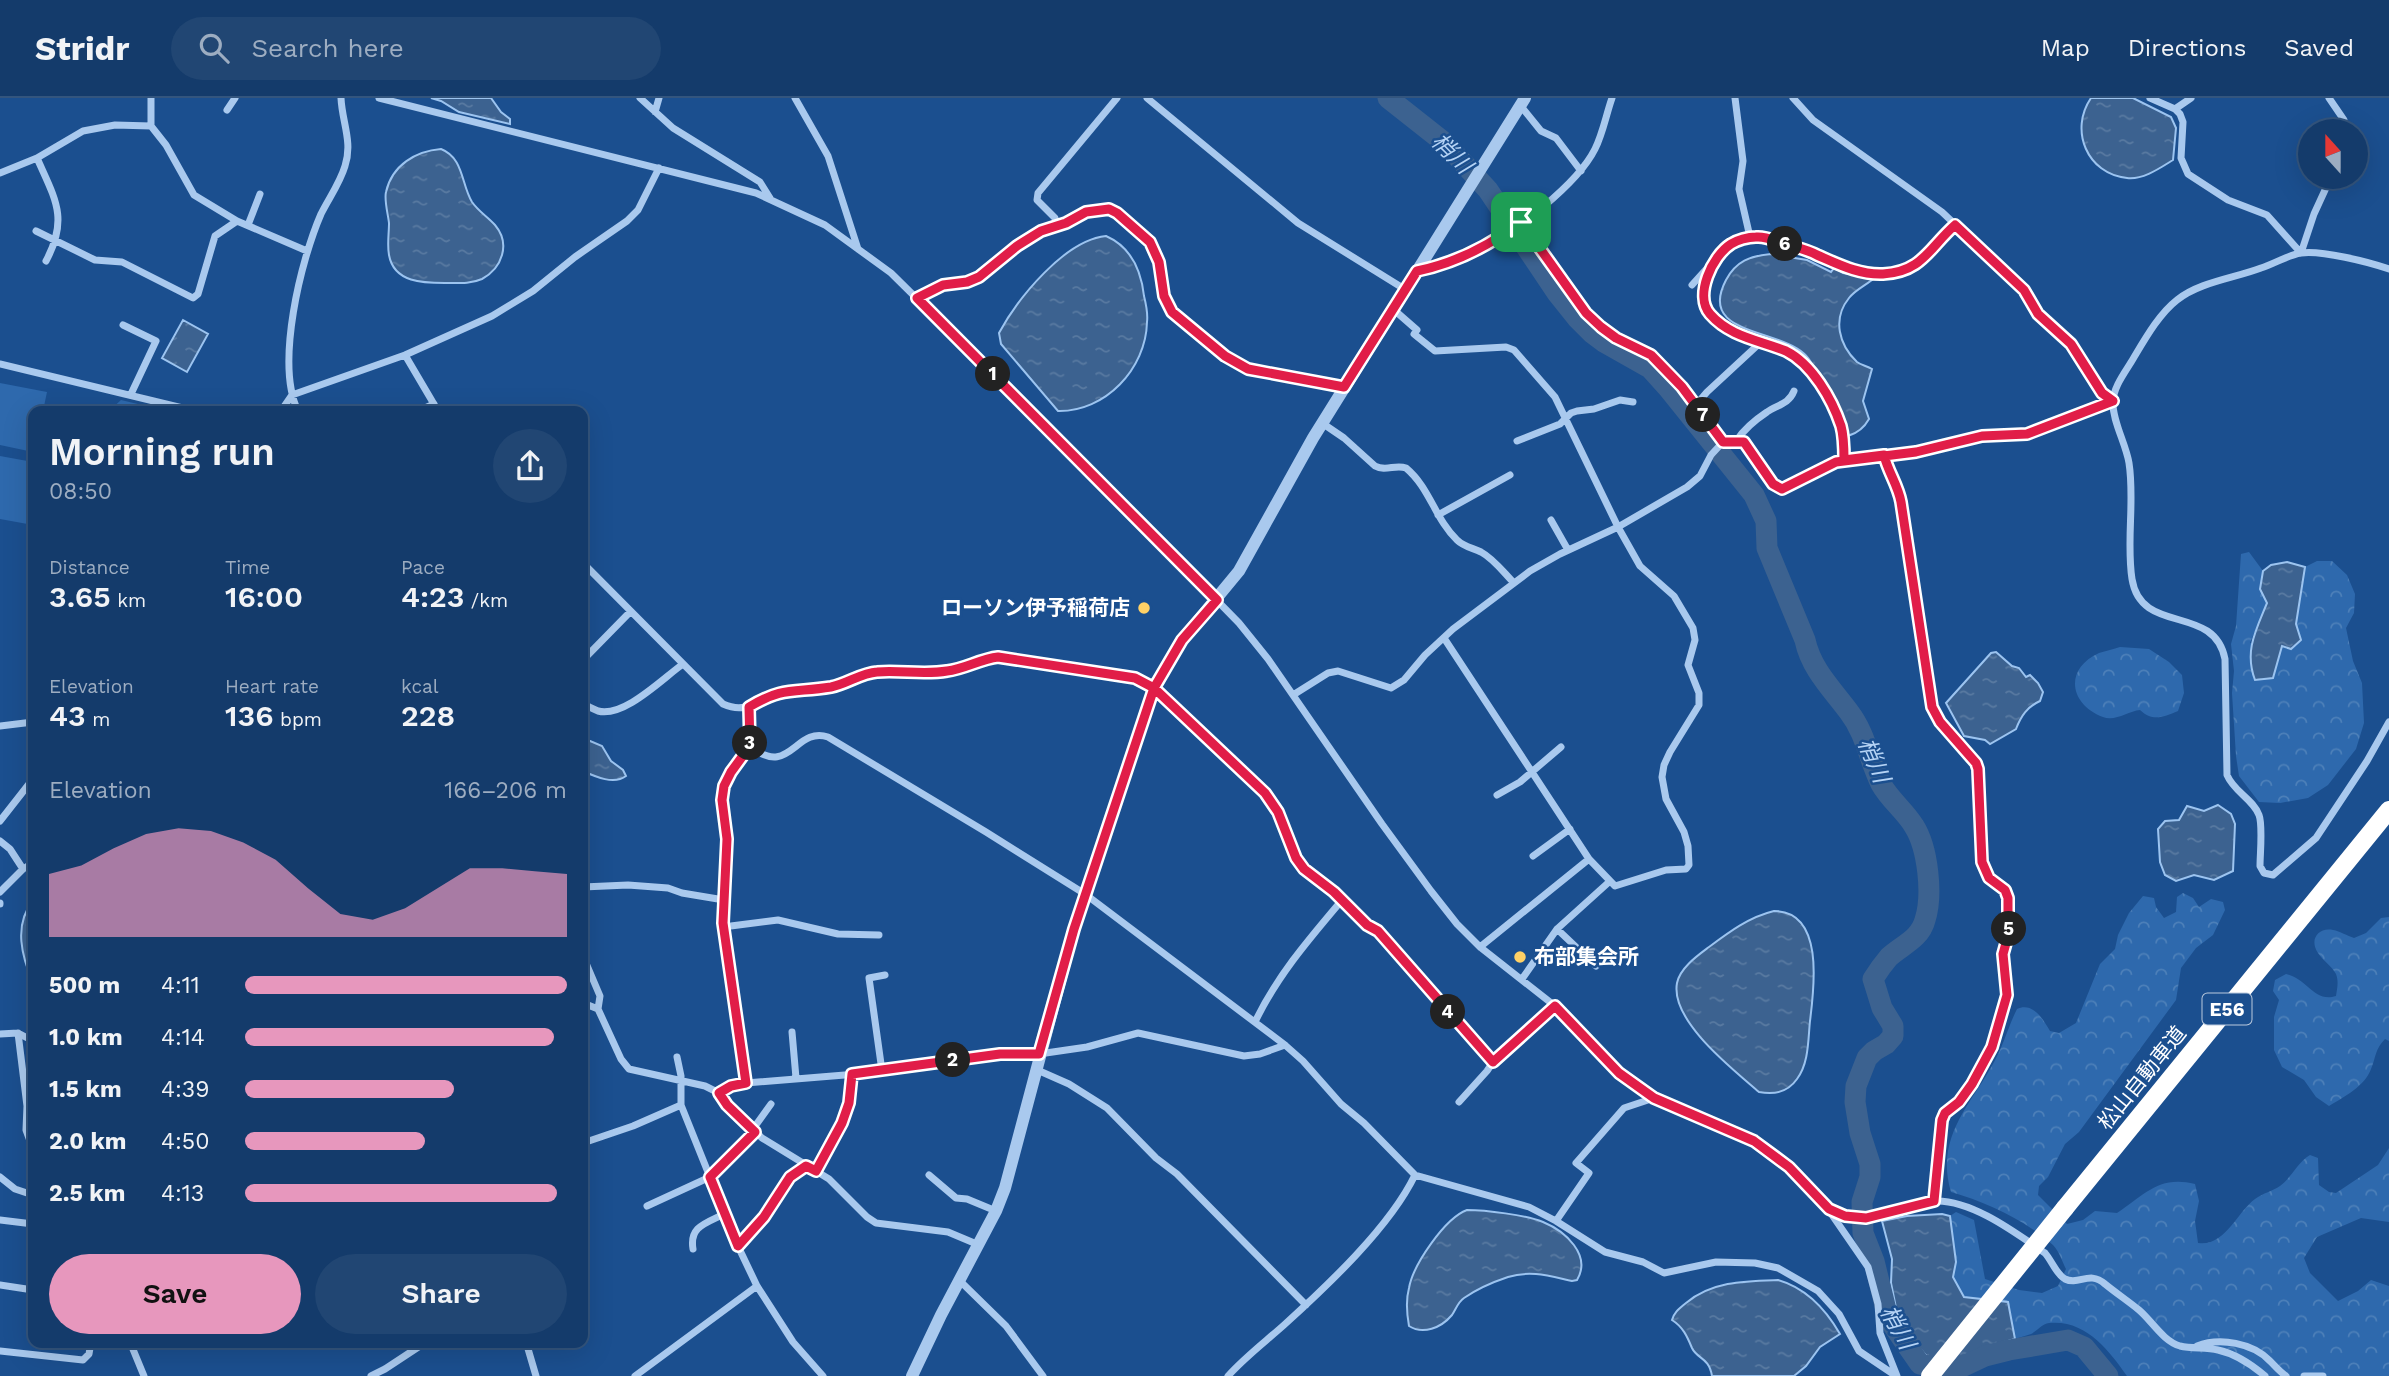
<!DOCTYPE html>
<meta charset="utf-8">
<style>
body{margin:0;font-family:"Work Sans","Noto Sans JP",sans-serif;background:#214673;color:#f1f3f6;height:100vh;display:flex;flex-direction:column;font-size:26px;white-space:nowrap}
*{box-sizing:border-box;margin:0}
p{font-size:23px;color:#9dadc1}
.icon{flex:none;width:38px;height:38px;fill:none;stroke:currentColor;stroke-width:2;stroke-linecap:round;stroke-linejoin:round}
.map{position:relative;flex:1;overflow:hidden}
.sheet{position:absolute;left:28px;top:308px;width:560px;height:942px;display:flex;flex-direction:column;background:#143b6b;border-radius:14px;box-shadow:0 7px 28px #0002,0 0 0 2px #33557e}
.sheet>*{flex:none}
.needle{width:46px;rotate:339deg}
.fabs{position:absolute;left:2298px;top:21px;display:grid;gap:14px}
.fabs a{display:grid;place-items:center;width:70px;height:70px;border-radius:50%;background:#143b6b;box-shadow:0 7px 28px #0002,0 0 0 2px #33557e;font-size:35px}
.pin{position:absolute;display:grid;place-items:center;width:60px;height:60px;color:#fff;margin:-30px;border-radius:14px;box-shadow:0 4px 10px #0006}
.km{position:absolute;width:35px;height:35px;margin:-18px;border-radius:50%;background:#222;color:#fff;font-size:19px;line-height:35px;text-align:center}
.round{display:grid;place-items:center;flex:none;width:74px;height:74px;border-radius:37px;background:#214673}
.overview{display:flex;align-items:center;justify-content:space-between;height:119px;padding:0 21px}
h1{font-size:38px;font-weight:600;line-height:52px}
.metrics{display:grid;grid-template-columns:repeat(3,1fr);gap:10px;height:119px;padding:7px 21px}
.metrics div{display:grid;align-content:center}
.metrics b{font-size:30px;font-weight:600}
.metrics small{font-size:19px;font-weight:400}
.metrics p{font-size:19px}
.chart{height:196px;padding:14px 21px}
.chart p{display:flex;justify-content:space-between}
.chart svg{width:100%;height:126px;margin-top:7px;fill:#e797bd;opacity:.7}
.primary-button{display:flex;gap:14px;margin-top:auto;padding:14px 21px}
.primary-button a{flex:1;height:80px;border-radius:42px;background:#e797bd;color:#111;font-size:28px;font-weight:600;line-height:80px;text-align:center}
.primary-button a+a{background:#214673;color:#f1f3f6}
ul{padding:0 21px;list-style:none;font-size:23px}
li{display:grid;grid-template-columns:112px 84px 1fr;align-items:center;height:52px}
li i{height:18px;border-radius:9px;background:#e797bd}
header{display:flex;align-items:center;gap:42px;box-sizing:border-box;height:98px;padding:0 35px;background:#143b6b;border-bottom:2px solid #33557e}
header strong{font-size:33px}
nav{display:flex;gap:38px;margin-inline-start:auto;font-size:24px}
.search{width:490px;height:63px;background:#214673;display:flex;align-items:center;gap:18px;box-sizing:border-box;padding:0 24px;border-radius:38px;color:#9dadc1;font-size:26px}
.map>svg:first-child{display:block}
.forest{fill:url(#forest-crowns)}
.garden{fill:#2e69ad}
.water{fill:url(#water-ripples);stroke:#9cc4f0;stroke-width:2}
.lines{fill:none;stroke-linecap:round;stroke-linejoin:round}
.river{stroke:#3c6290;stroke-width:21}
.minor{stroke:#a9c9ee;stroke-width:7}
.tertiary{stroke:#a9c9ee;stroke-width:12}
.motorway{stroke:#fff;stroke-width:18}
.motorway-bridge{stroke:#fff;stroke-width:18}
.route-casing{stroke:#fff;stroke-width:14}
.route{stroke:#e11d48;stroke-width:9}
.poi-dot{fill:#ffd166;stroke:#1b4f8f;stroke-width:2.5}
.labels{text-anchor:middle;stroke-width:5;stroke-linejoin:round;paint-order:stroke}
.shield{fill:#1b4f8f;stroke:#bbcadd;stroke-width:2}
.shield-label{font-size:19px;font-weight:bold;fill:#fff}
.poi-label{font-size:21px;font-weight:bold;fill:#fff;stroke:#1b4f8f;text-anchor:end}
.street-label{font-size:21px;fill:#fff;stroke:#1b4f8f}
.water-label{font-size:23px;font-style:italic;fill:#b5d3f5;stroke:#1b4f8f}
</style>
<header>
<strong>Stridr</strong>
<div class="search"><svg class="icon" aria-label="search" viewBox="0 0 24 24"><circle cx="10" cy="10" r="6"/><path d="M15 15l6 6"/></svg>Search here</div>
<nav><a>Map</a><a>Directions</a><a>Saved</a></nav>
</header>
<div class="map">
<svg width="2389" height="1278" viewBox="0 0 2389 1278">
<defs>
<pattern id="forest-crowns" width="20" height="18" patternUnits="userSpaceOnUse" patternTransform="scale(1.75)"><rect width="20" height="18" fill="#2e69ad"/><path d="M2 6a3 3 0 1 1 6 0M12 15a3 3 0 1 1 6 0" fill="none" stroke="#4d80b9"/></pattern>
<pattern id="water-ripples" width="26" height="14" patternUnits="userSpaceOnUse" patternTransform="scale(1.75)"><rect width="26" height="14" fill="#3c6290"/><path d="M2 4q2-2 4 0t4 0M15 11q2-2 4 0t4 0" fill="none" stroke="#597aa1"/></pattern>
</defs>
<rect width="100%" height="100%" fill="#1b4f8f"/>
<!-- forest -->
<path class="forest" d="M2249 454 2263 473 2260 491 2267 504 2250 545 2282 548 2296 526 2305 469 2317 463H2332L2347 477 2355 496 2354 515 2346 530 2353 563 2362 585 2364 625 2356 651 2328 687 2308 700 2280 705 2259 704 2239 678 2236 658 2232 595 2234 573 2231 546 2236 528 2241 456Z
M2120 549 2149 551 2169 564 2182 577 2184 595 2178 613C2163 619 2153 624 2140 612 2128 613 2115 624 2103 619 2069 606 2064 571 2099 555 2106 553 2114 551 2120 549Z
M2183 795 2193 800 2199 809 2211 801 2223 804 2225 812 2213 837 2196 850 2181 870 2176 902 2079 1034 2065 1046 2048 1079 2039 1088 2038 1097 2067 1126 2083 1122 2095 1113 2117 1115C2145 1097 2158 1077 2195 1086L2199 1103 2195 1123 2198 1145C2225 1149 2237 1114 2255 1101 2263 1095 2273 1093 2280 1088 2292 1079 2297 1065 2310 1057L2318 1060 2319 1087 2329 1094 2336 1095 2378 1067 2389 1050V1124L2361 1120 2317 1139 2304 1160 2310 1175 2338 1203 2358 1193 2371 1182 2389 1188V1278H2127C2109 1252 2085 1221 2049 1225 2042 1226 2037 1233 2031 1236 2026 1238 2020 1239 2015 1241L2008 1204 1964 1199 1953 1179 1956 1164 1950 1118 1956 1114 1974 1122 1985 1181 2019 1192 2042 1195 2058 1188 2066 1171C2062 1163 2059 1153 2053 1147 2025 1122 1986 1104 1951 1094 1935 1040 1969 1009 1993 966 2003 949 2008 929 2017 911 2033 904 2043 921 2050 933L2059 935 2076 925 2100 866 2115 851 2118 837 2129 815 2143 798 2154 800 2156 809 2164 820 2176 814 2177 799Z
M2389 819V943L2385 941C2375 951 2376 959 2371 971 2365 988 2344 999 2329 1008L2316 999 2304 982 2282 969 2274 952V919L2279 902 2273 893 2275 882 2286 876C2308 881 2314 905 2336 898 2337 891 2339 884 2336 876 2332 868 2323 863 2318 855 2309 842 2318 829 2333 832 2340 833 2347 838 2354 840L2366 835 2381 820Z"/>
<!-- garden -->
<path class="garden" d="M0 285 47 294 43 313H33V354L0 347Z
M121 302 167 313H109Z
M0 358 33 364V427L0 421Z"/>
<!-- water -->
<path class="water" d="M431 0H491L501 14 510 21V26L459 14 441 3Z
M2091 0H2133L2171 19 2176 30 2173 62C2160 70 2143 82 2127 80 2087 76 2069 32 2091 0Z
M441 51C464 60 461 86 472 104 478 113 488 119 495 127 511 146 502 170 482 181 471 186 458 185 445 185 424 185 394 185 389 157 387 147 389 136 389 125 388 116 384 102 386 94 392 67 416 53 441 51Z
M1106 138C1131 149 1141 171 1144 198 1146 206 1148 216 1147 224 1146 271 1105 314 1058 313L1001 246 999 235C1018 200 1065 142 1106 138Z
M1771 156 1807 162 1831 174 1834 170 1843 175 1874 180C1867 187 1856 191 1849 200 1832 221 1839 247 1857 264 1861 267 1867 268 1872 271L1863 303 1869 321C1864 330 1858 335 1848 338L1845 334 1814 274C1808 225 1692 247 1726 182 1736 163 1750 158 1771 156Z
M183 222 208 236 187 274 162 260Z
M2287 464 2305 469 2296 526 2301 542 2291 551 2282 548 2273 580 2255 582C2244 553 2256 532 2267 505L2260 491 2263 473 2271 467Z
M1996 554 2012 568 2019 570 2026 579 2030 577 2038 585 2043 594 2040 603C2027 609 2021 618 2016 631L1990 646 1985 642 1964 638 1946 605 1991 555Z
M583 640 602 648 611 663 623 672 626 678C614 687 596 679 583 673Z
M2218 707 2231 716 2235 726 2233 773 2214 782 2194 777 2176 783 2165 777 2160 764 2158 731 2165 723 2179 722 2187 708 2204 713Z
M33 803V885C22 859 13 827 33 803Z
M1774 813C1825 813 1814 891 1810 923 1808 942 1809 965 1797 981 1788 994 1774 997 1759 994 1734 972 1670 923 1677 885 1680 870 1697 858 1709 849 1729 834 1749 819 1774 813Z
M1467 1112C1485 1112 1526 1117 1543 1124 1565 1133 1592 1157 1577 1182L1572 1183C1549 1178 1531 1172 1508 1179 1493 1184 1477 1191 1464 1200 1458 1204 1456 1211 1452 1217 1441 1230 1423 1237 1409 1228 1407 1217 1406 1201 1409 1190 1413 1167 1445 1120 1467 1112Z
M1942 1116 1950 1118 1956 1164 1953 1179 1964 1199 2008 1204 2015 1241 1980 1251 1957 1263 1929 1261 1905 1233 1897 1215 1891 1185 1892 1161 1882 1123 1907 1118Z
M1778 1182C1806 1190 1825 1210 1840 1236L1820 1249 1806 1268 1794 1278H1712C1709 1259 1697 1261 1692 1250 1687 1238 1683 1229 1672 1222 1674 1214 1680 1210 1686 1205 1712 1183 1746 1183 1778 1182Z"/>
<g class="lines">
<!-- river -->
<path class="river" d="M1388 0 1445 45 1488 92 1557 195 1577 220 1592 235 1604 244 1650 270 1668 290 1754 397 1766 423 1767 450 1805 542C1811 571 1832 591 1849 614 1866 636 1869 662 1881 686 1890 702 1905 713 1914 728 1928 750 1933 797 1925 822 1920 841 1902 847 1889 859 1883 866 1878 873 1873 881L1882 910 1893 928V938L1886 946 1874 953 1867 960 1856 988 1855 1004 1860 1035 1870 1066V1079L1862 1104 1863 1135 1874 1163 1888 1220 1920 1266 1951 1274 1985 1258 2009 1252 2068 1242 2084 1249 2108 1278"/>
<!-- minor -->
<path class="minor" d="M151 0V28L166 47 194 97 237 123 307 153
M379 0 756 95 825 127 891 175 1065 347 1239 525 1268 561 1382 726 1431 793 1457 826 1480 849 1555 908 1619 975 1654 1000 1754 1043 1789 1069 1819 1098 1868 1169 1878 1206 1880 1235 1897 1278
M640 0 673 30 760 84 770 100
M795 0 828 58 858 151
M1117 0 1038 95 1037 102 1055 120 1056 127 1098 112 1109 111 1117 115 1150 144 1159 164 1164 198 1173 214 1225 258 1248 271 1344 289
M1147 0 1298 125 1406 192
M1735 0 1743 63 1739 91 1750 139
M1793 0 1813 22 1942 114 2017 185 2024 192 2038 216 2071 246 2102 295 2113 303
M2150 0 2175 11 2180 16 2183 24 2181 60 2188 76 2228 102 2267 117 2301 155
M2329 0 2344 22 2343 33
M1520 7 1541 33 1556 40 1581 73
M2175 11 2191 0
M227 12 235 0
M655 14 659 0
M37 60C55 101 69 120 46 163
M0 75 37 60 83 33 115 27 151 28
M1521 124 1586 216 1601 230 1651 257 1682 289 1723 344
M248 127 260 96
M36 133 95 162 122 164 193 200 198 196 215 138 237 123
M2301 155 2314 116 2331 79
M2389 171C2369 164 2321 152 2301 155 2288 157 2274 166 2261 170 2235 180 2199 184 2177 202 2159 216 2145 241 2133 261 2126 273 2113 289 2113 304 2112 322 2126 346 2129 365 2135 403 2126 443 2132 481 2141 538 2214 505 2225 561L2227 677C2234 694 2253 701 2259 717 2263 727 2260 756 2260 768L2264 775 2273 777 2316 740 2367 663 2389 624
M1418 173C1439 168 1460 162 1479 152 1515 134 1577 87 1595 51 1603 35 1606 17 1612 0
M1692 187 1710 167
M917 200 943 187 967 184 979 179 1017 148 1041 133 1056 127
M1393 211 1417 232 1414 236 1435 253 1506 249 1514 252 1555 299 1618 429 1640 468 1674 498 1693 530 1695 542 1688 567 1699 595V607L1670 654 1664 667 1662 679 1666 701 1684 734 1688 748 1689 767 1686 771 1666 772 1615 788 1589 761
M123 227 156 243 131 296
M405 257 438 313
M0 266 195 313
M1695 308 1707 294 1761 244
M281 313 292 297 405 257 492 218 533 193 575 159 627 123 638 112 659 70
M298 313C275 266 301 162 321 116 329 100 340 85 345 68 353 44 342 24 341 0
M418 313 434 306
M1322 325 1344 340 1375 368C1386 374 1395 366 1406 370 1430 390 1435 421 1457 442 1464 449 1473 450 1481 454 1494 461 1504 475 1514 485
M1737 342C1745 330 1755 322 1767 314 1777 307 1789 306 1794 293
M1517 343 1560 326 1571 315 1577 313 1594 311 1620 302 1633 304
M1884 357C1888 374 1898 387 1901 404L1932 609 1940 624 1976 665 1982 764 1989 780 2005 792C2010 806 2011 825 2008 840 2007 845 2004 850 2003 856 2002 870 2008 885 2006 899 2002 929 1988 958 1973 985 1964 999 1949 1008 1942 1022L1933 1103
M1844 362C1844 351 1844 340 1841 330 1834 307 1812 267 1791 255 1772 244 1750 243 1731 234 1720 228 1706 215 1704 202 1701 180 1719 149 1740 142 1783 127 1836 179 1883 176 1922 174 1930 150 1955 127
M1438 417 1510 377
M1551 422 1568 452
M583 465 723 606C750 618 758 598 783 593 798 589 815 591 831 589 847 586 861 575 877 574 898 572 920 576 941 574 961 572 978 561 998 559L1145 583 1166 600 1265 695 1278 714 1296 760 1304 771 1333 794 1367 827 1378 833 1493 964
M1444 540 1589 761 1480 849
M583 562 630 514
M1293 597 1328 575 1338 573 1391 590 1404 582 1425 557 1453 531 1530 473 1560 456 1618 429 1687 389 1700 378 1711 357 1723 344H1744L1773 386 1782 391 1836 364 1916 354 1982 338 2027 336 2113 303
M583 605C587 608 593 611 598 613 624 620 663 580 683 566
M0 628 33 624
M750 648C790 681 795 628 828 639L986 734 1085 796 1285 947 1303 963 1341 1006 1364 1025 1415 1077 1529 1109 1556 1123 1589 1075 1576 1065 1624 1010 1654 1000
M1497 697 1520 684 1561 649
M0 723 29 686
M0 743 10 751 23 771
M1533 758 1570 731
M583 789 628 787 668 790 682 795 724 802
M0 794 23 771 33 765
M0 805V806
M723 829 778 822 838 836 879 837
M1557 831 1596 868
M583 858 600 898 598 911
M1522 881 1557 831 1609 784
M583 905 598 911 621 961 629 971 705 988 719 995 727 1007 762 1040 829 1081 867 1119 876 1125 948 1134 979 1147
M1255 924C1277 878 1309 841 1342 802
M792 934 796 980
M18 935 27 1008 26 1032 33 1051
M0 936 18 935 33 943
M1035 971 1069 986 1107 1010 1156 1060 1177 1076 1306 1207
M882 973 869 880 885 877
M746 985 723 825 727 741 722 702 724 688 731 674 750 648 749 609
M719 995 731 988 746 985 857 976 1000 956H1039L1087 949 1138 935 1244 958 1260 956 1285 947
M1459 1004 1487 973 1493 964 1555 908
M753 1031 771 1006
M583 1045 633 1028 681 1007
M816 1073 830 1049 850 1005 852 976
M929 1077 956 1100 967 1101 996 1113
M0 1079 15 1091 33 1097
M647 1108 710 1079 755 1034
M1829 1112C1876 1132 1891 1106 1934 1103 1971 1101 2016 1135 2045 1155 2052 1163 2056 1176 2065 1181 2079 1188 2089 1172 2105 1186 2116 1195 2128 1203 2139 1212 2152 1223 2163 1243 2180 1248 2192 1251 2206 1249 2218 1252 2236 1256 2251 1266 2265 1278
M0 1122 33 1126
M1556 1123 1605 1154 1643 1164 1664 1175 1716 1164 1755 1165 1778 1170 1818 1193 1839 1216 1859 1253 1896 1278
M738 1148 764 1119 790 1078 806 1067
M693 1151C689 1128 707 1125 724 1116
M959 1182 1006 1228 1043 1278
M0 1187 33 1192
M757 1188 793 1244 823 1278
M130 1244 144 1278
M526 1244 536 1278
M2197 1248C2220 1239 2253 1245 2270 1263 2276 1269 2279 1273 2286 1278
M0 1253 83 1262 89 1256 91 1244
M371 1278 385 1271 426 1244
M635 1278 757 1188 736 1144 681 1007V978L677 959
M1228 1278C1245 1259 1265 1244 1284 1227 1327 1188 1390 1129 1415 1077
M2304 1278H2323"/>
<!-- tertiary -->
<path class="tertiary" d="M912 1278 941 1217 996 1113 1005 1090 1074 831 1154 590 1182 542 1239 473 1313 340 1525 0"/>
<!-- motorway -->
<path class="motorway" d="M2065 1110 2389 712"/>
<!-- motorway-bridge -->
<path class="motorway-bridge" d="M1930 1278 2065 1110"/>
</g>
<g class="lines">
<defs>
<path id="route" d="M1521 124C1489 148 1456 165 1417 173L1344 289 1248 271 1225 258 1172 214 1164 198 1159 164 1150 144 1117 115 1109 111 1086 114 1066 125 1041 133 1017 148 979 179 967 184 943 187 917 200 1217 502 1182 542 1154 590 1074 831 1039 956H1000L852 976 849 1005 842 1025 816 1073 806 1068 790 1079 764 1119 738 1148 710 1079 755 1034 727 1007 719 995 731 988 746 985 723 825 727 741 722 702 724 688 731 674 750 648 749 609C784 588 794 595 831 589 847 586 861 575 877 574 900 572 924 577 947 573 965 571 980 561 998 559L1135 580 1154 590 1265 695 1278 714 1296 760 1304 771 1334 794 1367 827 1378 833 1493 964 1555 908 1619 975 1654 1000 1754 1043 1789 1069 1829 1111 1845 1118 1866 1120 1934 1103 1942 1022 1945 1015 1959 1004 1972 986 1992 949 2007 897 2003 856 2008 838V800L2005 792 1989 780 1982 764 1978 671 1976 665 1940 624 1932 609 1901 404C1898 387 1888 374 1884 357L1844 362C1844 351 1844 339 1841 328 1832 301 1812 266 1786 253 1759 242 1730 239 1710 216 1694 198 1712 158 1731 146 1737 142 1748 139 1756 139 1765 138 1773 142 1782 145 1794 149 1806 151 1817 157 1838 166 1859 177 1883 176 1922 174 1929 150 1955 127L2024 192 2038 216 2071 246 2102 295 2113 303 2027 336 1982 338 1916 354 1836 364 1782 391 1773 386 1744 344H1723L1682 289 1651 257 1616 240 1601 229 1586 215 1521 124"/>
</defs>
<!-- route casing -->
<use href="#route" class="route-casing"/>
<!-- route -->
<use href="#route" class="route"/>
</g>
<!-- markers -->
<g class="poi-dot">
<circle cx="1144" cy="510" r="7"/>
<circle cx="1520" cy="859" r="7"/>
</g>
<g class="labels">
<!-- shield labels -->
<rect class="shield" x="2202.5" y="895.5" width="49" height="31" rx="5"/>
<g class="shield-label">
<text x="2227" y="918">E56</text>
</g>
<!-- poi labels -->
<g class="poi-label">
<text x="1130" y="517">ローソン伊予稲荷店</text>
<text x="1534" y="866" text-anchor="start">布部集会所</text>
</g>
<!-- street labels -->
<g class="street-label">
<text transform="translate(2142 980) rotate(-51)" y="7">松山自動車道</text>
</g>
<!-- water labels -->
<g class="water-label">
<text transform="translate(1452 55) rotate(45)" y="8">梢川</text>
<text transform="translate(1874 662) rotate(67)" y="8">梢川</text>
<text transform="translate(1898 1229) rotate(61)" y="8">梢川</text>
</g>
</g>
</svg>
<div class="fabs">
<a><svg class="needle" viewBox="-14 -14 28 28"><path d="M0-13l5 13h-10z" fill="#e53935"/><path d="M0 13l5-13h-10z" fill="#9dadc1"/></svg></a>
</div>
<div class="pin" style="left:1521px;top:124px;background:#1e9e55"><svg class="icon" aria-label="arrive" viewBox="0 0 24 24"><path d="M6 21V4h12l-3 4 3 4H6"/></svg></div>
<b class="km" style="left:993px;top:276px">1</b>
<b class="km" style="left:953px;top:962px">2</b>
<b class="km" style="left:750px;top:645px">3</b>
<b class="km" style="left:1448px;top:914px">4</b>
<b class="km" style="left:2009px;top:831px">5</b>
<b class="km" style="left:1785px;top:146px">6</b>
<b class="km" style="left:1703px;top:317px">7</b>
<section class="sheet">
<div class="overview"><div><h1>Morning run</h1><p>08:50</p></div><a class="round"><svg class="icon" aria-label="share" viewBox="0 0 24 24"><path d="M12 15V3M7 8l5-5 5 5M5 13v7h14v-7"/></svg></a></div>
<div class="metrics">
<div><p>Distance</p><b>3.65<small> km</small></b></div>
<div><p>Time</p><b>16:00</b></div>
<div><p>Pace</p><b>4:23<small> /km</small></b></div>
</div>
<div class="metrics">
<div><p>Elevation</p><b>43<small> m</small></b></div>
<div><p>Heart rate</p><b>136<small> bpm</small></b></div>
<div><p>kcal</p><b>228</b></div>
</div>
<div class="chart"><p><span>Elevation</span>166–206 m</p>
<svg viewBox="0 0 160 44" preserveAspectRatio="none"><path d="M0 44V22L10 19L20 13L30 8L40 6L50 7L60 11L70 17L80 27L90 36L100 38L110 34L120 27L130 20L140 20L150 21L160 22V44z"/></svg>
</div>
<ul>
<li><b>500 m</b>4:11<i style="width:100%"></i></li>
<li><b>1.0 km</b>4:14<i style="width:96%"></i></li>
<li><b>1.5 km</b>4:39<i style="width:65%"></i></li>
<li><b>2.0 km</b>4:50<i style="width:56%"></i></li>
<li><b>2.5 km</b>4:13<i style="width:97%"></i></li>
</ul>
<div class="primary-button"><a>Save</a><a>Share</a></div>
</section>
</div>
